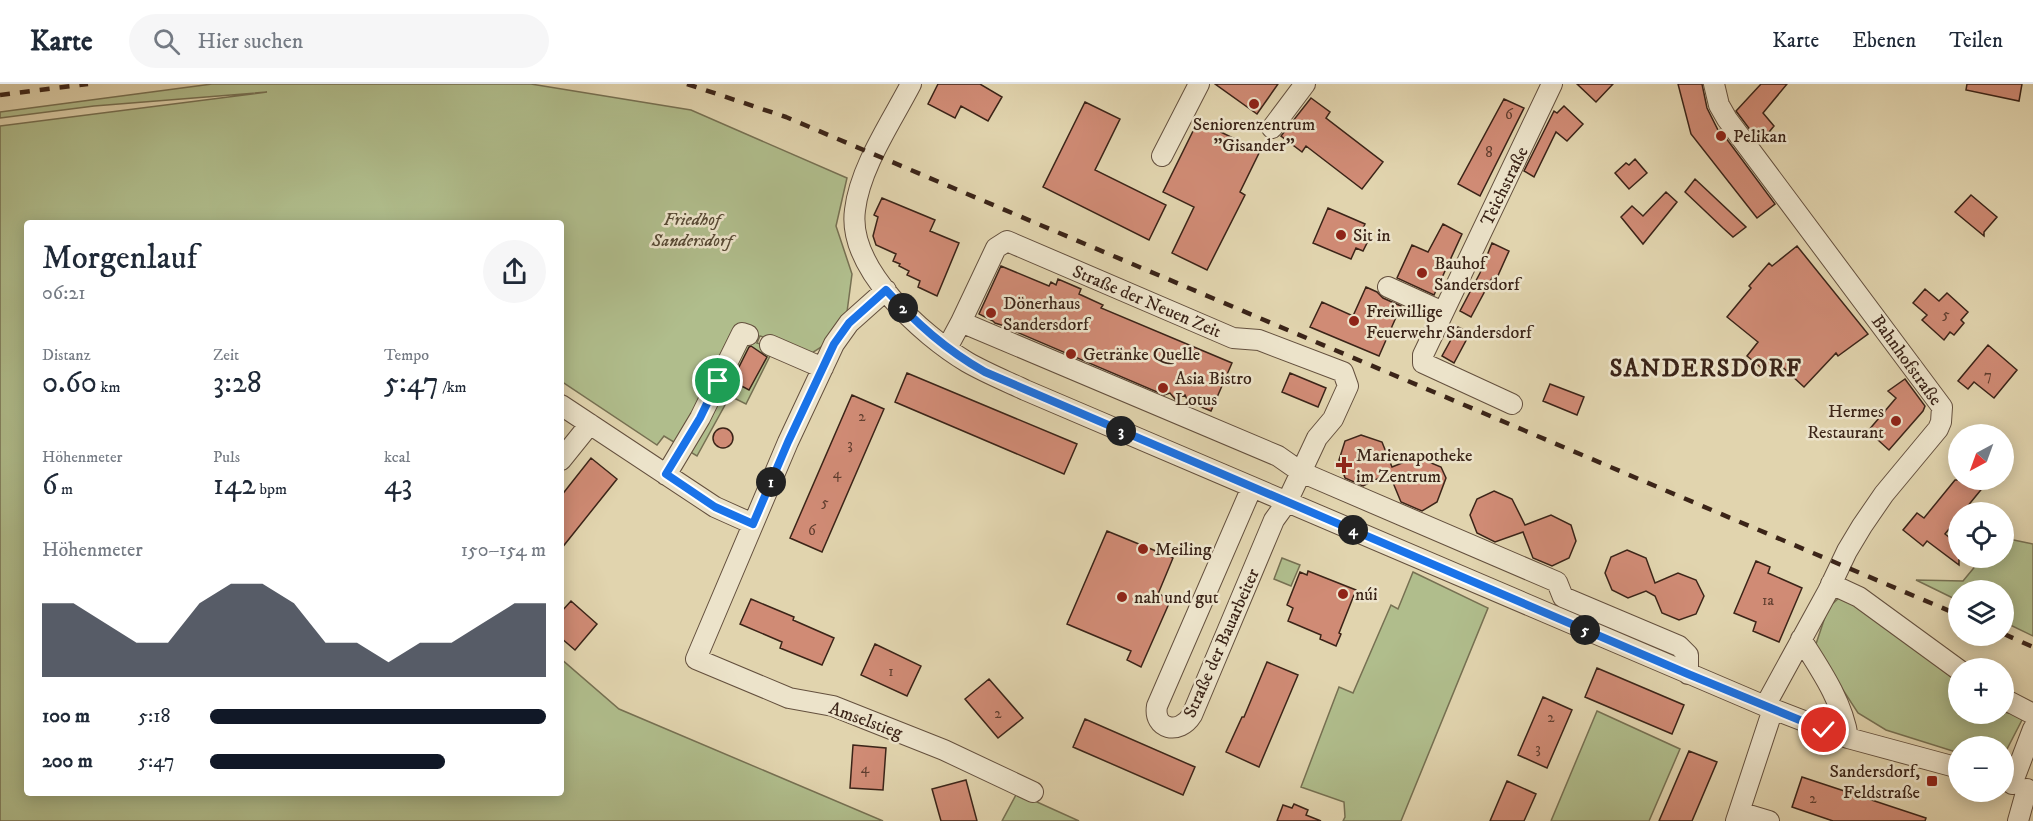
<!DOCTYPE html>
<html lang="de">
<meta charset="utf-8">
<style>
body{margin:0;font-family:"IM FELL DW Pica",serif;background:#f6f6f7;color:#1f2937;height:100vh;display:flex;flex-direction:column;font-size:22px;white-space:nowrap}
*{box-sizing:border-box;margin:0}
p{font-size:20px;color:#747a83}
.icon{flex:none;width:33px;height:33px;fill:none;stroke:currentColor;stroke-width:2;stroke-linecap:round;stroke-linejoin:round}
.map{position:relative;flex:1;overflow:hidden}
.panel{position:absolute;left:24px;top:136px;width:540px;height:576px;display:flex;flex-direction:column;background:#fff;border-radius:6px;box-shadow:0 3px 15px #0003}
.panel>*{flex:none}
.needle{width:39px;rotate:221deg}
.fabs{position:absolute;left:1948px;top:340px;display:grid;gap:12px}
.fabs a{display:grid;place-items:center;width:66px;height:66px;border-radius:50%;background:#fff;box-shadow:0 3px 15px #0003;font-size:30px}
.pin{position:absolute;display:grid;place-items:center;width:51px;height:51px;color:#fff;margin:-26px;border:3px solid #fff;border-radius:50%;box-shadow:0 2px 6px #0007}
.km{position:absolute;width:30px;height:30px;margin:-15px;border-radius:50%;background:#222;color:#fff;font-size:16px;line-height:30px;text-align:center}
.round{display:grid;place-items:center;flex:none;width:63px;height:63px;border-radius:32px;background:#f6f6f7}
.summary{display:flex;align-items:center;justify-content:space-between;height:102px;padding:0 18px}
h1{font-size:33px;font-weight:600;line-height:45px}
.figures{display:grid;grid-template-columns:repeat(3,1fr);gap:9px;height:102px;padding:6px 18px}
.figures div{display:grid;align-content:center}
.figures b{font-size:30px;font-weight:600}
.figures small{font-size:16px;font-weight:400}
.figures p{font-size:16px}
.chart{height:168px;padding:12px 18px}
.chart p{display:flex;justify-content:space-between}
.chart svg{width:100%;height:108px;margin-top:6px;fill:#111827;opacity:.7}
ul{padding:0 18px;list-style:none;font-size:20px}
li{display:grid;grid-template-columns:96px 72px 1fr;align-items:center;height:45px}
li i{height:15px;border-radius:8px;background:#111827}
header{display:flex;align-items:center;gap:36px;box-sizing:border-box;height:84px;padding:0 30px;background:#fff;border-bottom:2px solid #e0e1e3}
header strong{font-size:28px}
nav{display:flex;gap:33px;margin-inline-start:auto;font-size:21px}
.search{width:420px;height:54px;background:#f6f6f7;display:flex;align-items:center;gap:15px;box-sizing:border-box;padding:0 21px;border-radius:33px;color:#747a83;font-size:22px}
.map>svg:first-child{display:block}
.green{fill:#b0bd8c;stroke:#767052;stroke-width:1.5}
.building{fill:#d08b75;stroke:#3b2418;stroke-width:1.5}
.lines{fill:none;stroke-linecap:round;stroke-linejoin:round}
.minor-casing{stroke:#64503e;stroke-width:22}
.minor{stroke:#ece3ca;stroke-width:20}
.rail{stroke:#3b2418;stroke-width:4.5;stroke-dasharray:10 10;stroke-linecap:butt}
.route-casing{stroke:#fff;stroke-width:12}
.route{stroke:#1a73e8;stroke-width:8}
.poi-dot{fill:#8f2418;stroke:#ece3ca;stroke-width:2}
.labels{text-anchor:middle;stroke-width:5;stroke-linejoin:round;paint-order:stroke}
.number-label{font-size:15px;fill:#603e2f}
.poi-label{font-size:18px;fill:#3b2418;stroke:#ece3ca;text-anchor:start}
.street-label{font-size:18px;fill:#3b2418;stroke:#ece3ca}
.park-label{font-size:18px;font-style:italic;fill:#584a35;stroke:#ece3ca}
.district-label{font-size:24px;font-weight:bold;letter-spacing:1.5px;fill:#3b2418;stroke:#ece3ca}
</style>
<header>
<strong>Karte</strong>
<div class="search"><svg class="icon" aria-label="search" viewBox="0 0 24 24"><circle cx="10" cy="10" r="6"/><path d="M15 15l6 6"/></svg>Hier suchen</div>
<nav><a>Karte</a><a>Ebenen</a><a>Teilen</a></nav>
</header>
<div class="map">
<svg width="2033" height="737" viewBox="0 0 2033 737">
<rect width="100%" height="100%" fill="#e1d4ae"/>
<filter id="stains"><feTurbulence type="fractalNoise" baseFrequency=".00333" numOctaves="4"/><feColorMatrix values="0 0 0 0 .2 0 0 0 0 .09 0 0 0 0 .02 0 0 0 .5 -.17"/></filter>
<radialGradient id="worn" r=".72"><stop offset=".6" stop-color="#630" stop-opacity="0"/><stop offset="1" stop-color="#630" stop-opacity=".3"/></radialGradient>
<!-- green -->
<path class="green" d="M212 0H531L691 26 847 94 836 142 852 190 847 228 826 260 812 269 760 252 757 259 774 264 746 320 730 312 697 372 664 352 657 361 561 297V140H27V710H561V575L619 625 883 737H0V42L267 8 94 22 0 34V28Z
M2004 454 2033 460V552L2004 538V507H1959V517L1916 496 1963 497 1982 474H2004Z
M1282 474 1300 481 1291 502 1274 495Z
M1413 488 1488 524 1401 737H1343L1345 733 1344 718 1301 703 1339 603 1353 609 1391 521 1398 525Z
M1841 512 1855 518 1959 599V630H2004V628L2024 632 2004 671V663H1959V669L1886 646 1858 629 1815 563 1828 524Z
M1597 627 1680 665 1649 737H1551Z
M1017 709 1079 737H1002Z"/>
<!-- building -->
<path class="building" d="M938 0H980L1002 13 988 37 961 22 955 34 928 20Z
M1215 0H1278L1257 30Z
M1577 0H1613L1596 18Z
M1678 0H1702L1707 24 1719 48 1720 46 1775 120 1757 134 1691 50Z
M1761 0H1787L1763 29 1774 42 1760 59 1736 27Z
M1967 0H2022L2019 17 1966 6Z
M1311 14 1330 28 1326 34 1383 78 1362 105 1306 62 1302 68 1281 52Z
M1504 15 1524 24 1480 112 1458 100Z
M1085 18 1120 35 1095 86 1166 121 1149 156 1043 103Z
M1564 22 1583 40 1567 57 1556 48 1534 93 1524 87 1554 27 1557 29Z
M1198 37 1260 67 1240 108 1245 111 1207 186 1172 169 1194 123 1163 108Z
M1635 75 1647 89 1629 105 1615 89 1626 79 1629 81Z
M1695 95 1746 143 1733 153 1723 144 1685 108Z
M1666 108 1677 118 1643 160 1621 133 1632 122 1643 132Z
M1971 111 1997 133 1984 148V152L1955 128Z
M882 114 935 136 930 147 959 159 937 212 918 203 920 197 907 191 909 187 899 182 900 180 893 177 896 170 876 161 873 152 878 133 874 131Z
M1328 124 1365 140 1361 149 1370 153 1363 167 1356 164 1351 175 1313 159Z
M1443 140 1462 150 1434 211 1397 194 1412 161 1428 168Z
M1492 159 1509 167 1496 196 1492 194 1471 233 1460 227 1480 189Z
M1797 162 1868 250 1838 272 1836 269 1804 303 1776 277 1766 288 1747 272 1758 258 1727 233 1751 204 1749 202 1769 179 1772 182Z
M1001 182 1049 202 1051 198 1056 201 1058 195 1081 205 1079 210 1103 221 1101 224 1232 279 1211 327 1197 321 1190 322 1185 311 1175 315 1170 309 1164 311 1012 246 1011 244 995 239 993 237 979 230Z
M1366 203 1377 208 1383 214 1401 222 1379 272 1310 243 1322 218 1353 232Z
M1925 205 1939 217 1947 209 1968 228 1961 236 1964 239 1954 251 1950 248 1944 256 1922 236 1927 231 1913 219Z
M1458 243 1470 249 1454 279 1442 272Z
M1988 261 2017 286 1994 314 1974 298 1968 305 1958 297Z
M751 262 767 273 749 306 732 297 749 263Z
M907 289 1077 360 1064 390 895 318Z
M1290 289 1326 304 1318 323 1282 308Z
M1905 295 1925 322 1923 327 1889 366 1868 347 1896 314 1888 307Z
M1550 300 1584 313 1577 331 1543 317Z
M852 311 884 325 822 468 790 454Z
M713 354a10 10 0 1 1 20 0a10 10 0 1 1-20 0Z
M1361 351 1382 358 1392 383 1417 373 1441 383 1446 394 1437 418 1422 427 1401 418 1389 389 1363 402 1345 394 1339 376 1345 357Z
M591 374 617 395 561 465V412Z
M1955 396H1989L1962 429H1959V433L1945 450 1959 461V481L1927 457 1923 462 1903 446 1917 429 1924 434Z
M1494 407 1512 415 1525 441 1551 431 1571 441 1576 457 1569 474 1552 482 1533 474 1523 448 1495 458 1477 449 1470 431 1477 415Z
M1107 447 1173 474 1158 510 1171 515 1141 583 1127 576 1131 567 1067 540Z
M1627 466 1646 474 1655 499 1678 489 1696 496 1704 512 1696 530 1679 536 1662 529 1655 512 1646 507 1628 514 1612 506 1605 489 1611 473Z
M1756 477 1770 483 1768 489 1802 504 1779 558 1753 547 1756 538 1734 529Z
M1308 487 1356 506 1339 549 1341 550 1336 562 1320 555 1321 551 1288 537 1293 524 1287 521 1300 488 1307 491Z
M751 515 794 533 793 536 834 554 822 581 780 564 782 558 740 540Z
M571 517 597 540 575 566 561 554V528Z
M875 560 921 582 907 612 861 591Z
M1267 578 1298 591 1259 683 1226 668 1242 633H1244Z
M1597 584 1684 621 1672 650 1585 613Z
M989 595 1023 634 998 654 965 615Z
M1543 613 1572 626 1547 684 1518 671Z
M1085 635 1195 683 1183 711 1073 663Z
M853 661 886 664 883 706 850 704Z
M1689 667 1717 678 1692 737H1659Z
M1802 693 1926 734 1925 737H1833L1792 723Z
M966 696 977 737H941L932 705Z
M1507 697 1536 710 1524 737H1490Z
M1294 720 1308 726 1306 731 1321 737H1277L1283 721 1292 724Z"/>
<g class="lines">
<defs>
<path id="minor" d="M911 0C892 37 860 83 855 126 847 184 922 251 967 278 986 289 1006 297 1025 306L1765 622 1848 654 1959 684
M1714 0 1719 21 1727 35 1942 323 1941 338 1938 345 1884 410 1862 442 1847 467 1828 507 1765 622
M1272 44 1305 0
M1162 72 1199 0
M1388 203 1443 228
M886 206 849 239 834 260 788 358 696 575 789 614 833 622 944 666 1033 708
M961 238 996 164 1007 157 1233 254 1259 256 1343 288 1348 302 1333 335 1317 354 1287 418 1274 436 1192 631C1179 652 1153 645 1157 622L1252 403
M770 261 823 284
M947 264 961 238 1278 372 1301 388 1557 498 1563 513 1679 562 1688 571V590
M1512 320 1423 279V271L1552 0
M561 321 715 423 753 440
M561 376 590 340
M666 391 700 334 742 249 748 251
M1831 500 1859 513 1959 586
M1801 555C1820 585 1843 618 1848 654
M2004 615 2033 630
M2012 700 2033 645
M1739 728 1769 737
M1736 737 1773 625
M2018 737 2027 705"/>
</defs>
<!-- minor casing -->
<use href="#minor" class="minor-casing"/>
<!-- minor -->
<use href="#minor" class="minor"/>
<!-- rail -->
<path class="rail" d="M687 0 786 33 1959 531
M0 11 88 0
M2004 550 2033 563"/>
</g>
<g class="lines">
<defs>
<path id="route" d="M718 297 700 334 666 390 715 423 753 440 788 358 834 260 849 239 886 206C916 239 946 266 985 288L1688 590 1824 646"/>
</defs>
<!-- route casing -->
<use href="#route" class="route-casing"/>
<!-- route -->
<use href="#route" class="route"/>
</g>
<!-- markers -->
<g class="poi-dot">
<circle cx="1254" cy="20" r="6"/>
<circle cx="1721" cy="52" r="6"/>
<circle cx="1341" cy="151" r="6"/>
<circle cx="1422" cy="189" r="6"/>
<circle cx="991" cy="229" r="6"/>
<circle cx="1354" cy="237" r="6"/>
<circle cx="1071" cy="270" r="6"/>
<circle cx="1163" cy="304" r="6"/>
<circle cx="1896" cy="337" r="6"/>
<path d="M1341 372h6v6h6v6h-6v6h-6v-6h-6v-6h6z"/>
<circle cx="1143" cy="465" r="6"/>
<circle cx="1343" cy="510" r="6"/>
<circle cx="1122" cy="513" r="6"/>
<rect x="1926" y="691" width="12" height="12" rx="3"/>
</g>
<g class="labels">
<!-- number labels -->
<g class="number-label">
<text x="1509" y="35">6</text>
<text x="1489" y="73">8</text>
<text x="1946" y="235">5</text>
<text x="1988" y="296">7</text>
<text x="862" y="337">2</text>
<text x="850" y="365">3</text>
<text x="837" y="394">4</text>
<text x="825" y="423">5</text>
<text x="812" y="451">6</text>
<text x="1768" y="521">1a</text>
<text x="891" y="592">1</text>
<text x="998" y="634">2</text>
<text x="1551" y="638">2</text>
<text x="1538" y="669">3</text>
<text x="865" y="689">4</text>
<text x="1813" y="719">2</text>
</g>
<!-- poi labels -->
<g class="poi-label">
<text x="1254" y="46" text-anchor="middle">Seniorenzentrum<tspan x="1254" dy="21">"Gisander"</tspan></text>
<text x="1733" y="58">Pelikan</text>
<text x="1353" y="157">Sit in</text>
<text x="1434" y="185">Bauhof<tspan x="1434" dy="21">Sandersdorf</tspan></text>
<text x="1003" y="225">Dönerhaus<tspan x="1003" dy="21">Sandersdorf</tspan></text>
<text x="1366" y="233">Freiwillige<tspan x="1366" dy="21">Feuerwehr Sandersdorf</tspan></text>
<text x="1083" y="276">Getränke Quelle</text>
<text x="1175" y="300">Asia Bistro<tspan x="1175" dy="21">Lotus</tspan></text>
<text x="1884" y="333" text-anchor="end">Hermes<tspan x="1884" dy="21">Restaurant</tspan></text>
<text x="1356" y="377">Marienapotheke<tspan x="1356" dy="21">im Zentrum</tspan></text>
<text x="1155" y="471">Meiling</text>
<text x="1355" y="516">núi</text>
<text x="1134" y="519">nah und gut</text>
<text x="1920" y="693" text-anchor="end">Sandersdorf,<tspan x="1920" dy="21">Feldstraße</tspan></text>
</g>
<!-- street labels -->
<g class="street-label">
<text transform="translate(1504 102) rotate(-64)" y="6">Teichstraße</text>
<text transform="translate(1147 217) rotate(23)" y="6">Straße der Neuen Zeit</text>
<text transform="translate(1907 276) rotate(54)" y="6">Bahnhofstraße</text>
<text transform="translate(1221 559) rotate(-66)" y="6">Straße der Bauarbeiter</text>
<text transform="translate(866 636) rotate(20)" y="6">Amselstieg</text>
</g>
<!-- park labels -->
<g class="park-label">
<text x="692" y="141">Friedhof<tspan x="692" dy="21">Sandersdorf</tspan></text>
</g>
<!-- district labels -->
<g class="district-label">
<text x="1706" y="292">SANDERSDORF</text>
</g>
</g>
<rect width="100%" height="100%" filter="url(#stains)"/>
<rect width="100%" height="100%" fill="url(#worn)"/>
</svg>
<div class="fabs">
<a><svg class="needle" viewBox="-14 -14 28 28"><path d="M0-13l5 13h-10z" fill="#e53935"/><path d="M0 13l5-13h-10z" fill="#747a83"/></svg></a>
<a><svg class="icon" aria-label="locate" viewBox="0 0 24 24"><circle cx="12" cy="12" r="6"/><path d="M12 2v4M12 18v4M2 12h4M18 12h4"/></svg></a>
<a><svg class="icon" aria-label="layers" viewBox="0 0 24 24"><path d="M12 4l9 5-9 5-9-5zM3 14l9 5 9-5"/></svg></a>
<a>+</a>
<a>−</a>
</div>
<div class="pin" style="left:718px;top:297px;background:#1e9e55"><svg class="icon" aria-label="arrive" viewBox="0 0 24 24"><path d="M6 21V4h12l-3 4 3 4H6"/></svg></div>
<div class="pin" style="left:1824px;top:646px;background:#d93025"><svg class="icon" aria-label="check" viewBox="0 0 24 24"><path d="M5 12l5 5 9-10"/></svg></div>
<b class="km" style="left:771px;top:398px">1</b>
<b class="km" style="left:903px;top:224px">2</b>
<b class="km" style="left:1121px;top:347px">3</b>
<b class="km" style="left:1353px;top:446px">4</b>
<b class="km" style="left:1585px;top:546px">5</b>
<section class="panel">
<div class="summary"><div><h1>Morgenlauf</h1><p>06:21</p></div><a class="round"><svg class="icon" aria-label="share" viewBox="0 0 24 24"><path d="M12 15V3M7 8l5-5 5 5M5 13v7h14v-7"/></svg></a></div>
<div class="figures">
<div><p>Distanz</p><b>0.60<small> km</small></b></div>
<div><p>Zeit</p><b>3:28</b></div>
<div><p>Tempo</p><b>5:47<small> /km</small></b></div>
</div>
<div class="figures">
<div><p>Höhenmeter</p><b>6<small> m</small></b></div>
<div><p>Puls</p><b>142<small> bpm</small></b></div>
<div><p>kcal</p><b>43</b></div>
</div>
<div class="chart"><p><span>Höhenmeter</span>150–154 m</p>
<svg viewBox="0 0 160 44" preserveAspectRatio="none"><path d="M0 44V14L10 14L20 22L30 30L40 30L50 14L60 6L70 6L80 14L90 30L100 30L110 38L120 30L130 30L140 22L150 14L160 14V44z"/></svg>
</div>
<ul>
<li><b>100 m</b>5:18<i style="width:100%"></i></li>
<li><b>200 m</b>5:47<i style="width:70%"></i></li>
</ul>
</section>
</div>
